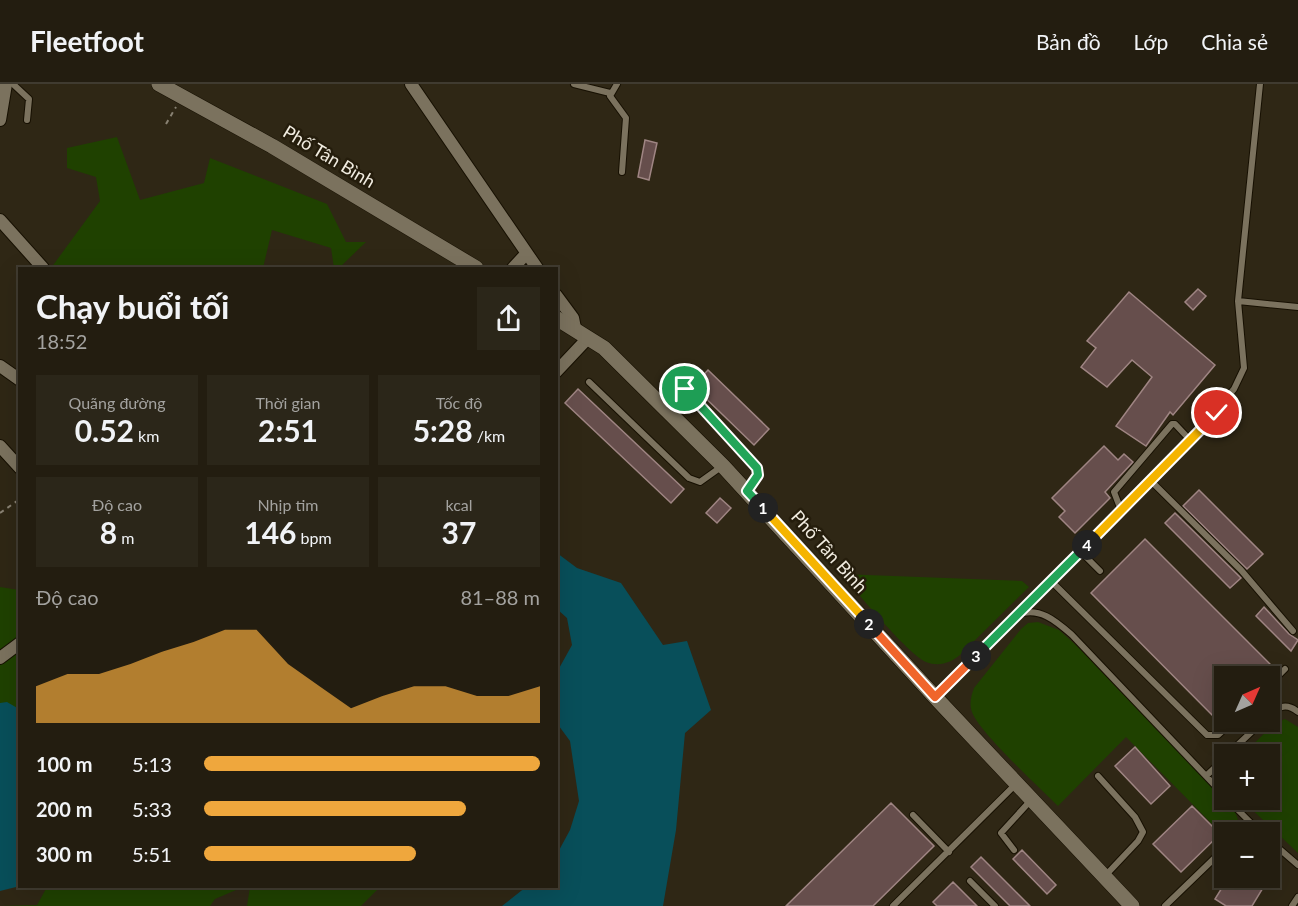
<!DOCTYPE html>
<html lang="vi">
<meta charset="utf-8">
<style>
body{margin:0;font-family:Lato,sans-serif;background:#2b2619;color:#f1f3f6;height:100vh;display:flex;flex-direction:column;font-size:22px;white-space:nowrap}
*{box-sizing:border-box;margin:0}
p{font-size:20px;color:#a3a29f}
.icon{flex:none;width:33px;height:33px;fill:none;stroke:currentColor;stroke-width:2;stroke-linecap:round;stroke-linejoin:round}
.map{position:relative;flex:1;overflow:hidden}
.panel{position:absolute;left:18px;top:183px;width:540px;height:621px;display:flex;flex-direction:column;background:#231d10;border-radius:0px;box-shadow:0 6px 24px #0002,0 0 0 2px #403b30}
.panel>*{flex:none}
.needle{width:39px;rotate:45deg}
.tools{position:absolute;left:1214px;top:582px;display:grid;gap:12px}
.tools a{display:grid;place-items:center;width:66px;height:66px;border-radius:0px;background:#231d10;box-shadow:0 6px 24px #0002,0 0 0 2px #403b30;font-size:30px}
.pin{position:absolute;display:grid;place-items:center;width:51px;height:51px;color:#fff;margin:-26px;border:3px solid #fff;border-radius:50%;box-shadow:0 2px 6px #0007}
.km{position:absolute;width:30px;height:30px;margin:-15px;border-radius:50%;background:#222;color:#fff;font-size:16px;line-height:30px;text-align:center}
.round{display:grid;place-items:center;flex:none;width:63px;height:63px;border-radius:0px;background:#2b2619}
.overview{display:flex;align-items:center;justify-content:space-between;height:102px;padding:0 18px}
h1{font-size:33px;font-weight:700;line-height:45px}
.figures{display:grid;grid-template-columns:repeat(3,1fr);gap:9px;height:102px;padding:6px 18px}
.figures div{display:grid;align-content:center;border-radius:0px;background:#2b2619;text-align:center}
.figures b{font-size:30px;font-weight:700}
.figures small{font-size:16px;font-weight:400}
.figures p{font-size:16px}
.chart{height:168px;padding:12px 18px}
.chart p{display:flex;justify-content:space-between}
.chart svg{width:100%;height:108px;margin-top:6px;fill:#efa73d;opacity:.7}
ul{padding:0 18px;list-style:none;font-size:20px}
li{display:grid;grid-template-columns:96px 72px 1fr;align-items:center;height:45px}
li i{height:15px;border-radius:8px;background:#efa73d}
header{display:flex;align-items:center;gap:36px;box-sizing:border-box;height:84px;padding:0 30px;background:#231d10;border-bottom:2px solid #403b30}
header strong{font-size:28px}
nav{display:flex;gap:33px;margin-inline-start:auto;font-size:21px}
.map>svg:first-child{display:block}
.green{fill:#1f4100}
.water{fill:#084f5a}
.building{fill:#664e4c;stroke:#9f8583;stroke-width:1.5}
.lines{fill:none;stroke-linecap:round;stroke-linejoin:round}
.service-casing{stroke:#171002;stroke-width:8}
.minor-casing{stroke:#171002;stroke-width:14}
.tertiary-casing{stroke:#171002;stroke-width:16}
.path{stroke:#888172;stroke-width:2;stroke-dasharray:4.5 4.5;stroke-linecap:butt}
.service{stroke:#7b725e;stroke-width:6}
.minor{stroke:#7b725e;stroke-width:12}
.tertiary{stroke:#7b725e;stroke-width:15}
.split-1-casing{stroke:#fff;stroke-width:12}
.split-2-casing{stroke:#fff;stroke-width:12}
.split-3-casing{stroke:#fff;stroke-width:12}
.split-4-casing{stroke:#fff;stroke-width:12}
.split-5-casing{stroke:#fff;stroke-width:12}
.split-1{stroke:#22a559;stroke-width:8}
.split-2{stroke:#f5b400;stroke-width:8}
.split-3{stroke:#f0652b;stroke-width:8}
.split-4{stroke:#22a559;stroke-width:8}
.split-5{stroke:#f5b400;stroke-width:8}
.labels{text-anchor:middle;stroke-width:5;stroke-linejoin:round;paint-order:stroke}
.street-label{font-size:18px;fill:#f1ece0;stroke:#251d0c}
</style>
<header>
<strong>Fleetfoot</strong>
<nav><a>Bản đồ</a><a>Lớp</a><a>Chia sẻ</a></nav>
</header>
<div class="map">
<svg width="1298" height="822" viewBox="0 0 1298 822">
<rect width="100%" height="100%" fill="#2f2715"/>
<!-- green -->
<path class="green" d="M117 53 140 116 204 99 210 74 327 120 346 158H366L339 184H334L331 164 272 146 263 184H51L100 117 96 93 67 84V64Z
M841 490 1022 497 1029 503 961 570C951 579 939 583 926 578 907 569 858 509 841 490Z
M0 503 19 506V635L0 638Z
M1038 538 1059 546 1077 562 1235 727 1239 739 1230 748H1224V752L1126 653 1058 722C1040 704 978 647 972 628 969 620 971 612 974 604L1021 545 1028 539Z
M1285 635 1298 643V769L1242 716H1269V670H1243L1275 639Z
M47 803H243L215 815 210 822H0L37 821Z
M250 803V802L380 803 361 822H247Z"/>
<!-- water -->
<path class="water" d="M557 469 577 484 621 499 663 561 687 557 711 626 685 649 676 746 663 822H502L526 803 556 802 557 770 570 746 579 717 570 657 556 638 557 588 572 561 567 534 557 525Z
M7 618 19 625 20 802 0 807V619Z"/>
<!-- building -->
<path class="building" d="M645 56 657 59 649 96 638 93Z
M1198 205 1206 212 1193 226 1185 218Z
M1129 208 1215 281 1173 331 1170 328 1146 362 1116 342 1152 293 1132 276 1107 303 1081 283 1096 264 1087 257Z
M708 286 769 345 754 361 693 302Z
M578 305 684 405 671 419 565 319Z
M1104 362 1118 376 1124 370 1133 378 1105 408 1110 414 1075 449 1059 433 1065 427 1052 414Z
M1199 406 1263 470 1247 485 1183 422Z
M720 414 731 424 717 439 706 429Z
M1175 429 1241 494 1230 504 1165 439Z
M1145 455 1272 582 1261 592H1224V630L1217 636 1091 509Z
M1264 523 1289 550 1298 556 1291 567 1256 532Z
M1135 663 1170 702 1151 720 1115 682Z
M891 719 934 762 873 822H786Z
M1192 722 1220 750 1181 788 1153 760Z
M1022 766 1056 801 1047 810 1013 775Z
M981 773 1030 822H1010L971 783Z
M1228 794H1269L1252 822H1226L1215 815Z
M953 798 977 822H937L933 818Z"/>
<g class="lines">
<defs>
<path id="service" d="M13 0 29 15 27 36
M574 0 610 9
M617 0 610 12 626 34 622 88
M1238 217 1298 223
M589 298 689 394 700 398 721 383
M685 305 757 384 758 391 747 407
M1151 397 1241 486 1293 547
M1121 426 1114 408 1172 340H1175L1191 357
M1080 467 1100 487
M1050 496 1207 651H1218L1232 638
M1017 531C1039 522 1056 537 1072 551L1224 711
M1269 601 1285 585
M936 612 1191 357 1234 305 1244 284 1238 217 1260 0
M1269 631C1279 622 1287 619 1298 628
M1228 670 1262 638
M1098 692 1135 733 1143 748 1138 757 1105 792
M1206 692 1224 675
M1228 716 1260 748
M913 731 949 768
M1241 748 1250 740
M1269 756 1298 781
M1014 766 1001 749 1032 715
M970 797 995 822
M893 822 1017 699
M1165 822 1224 765
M1292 822 1298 813"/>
<path id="minor" d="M411 0 537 184
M0 36 6 0
M0 136 43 184
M513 184 526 170
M556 211 573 234 575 244
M0 282 20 296
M556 288 588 254
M0 362 20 384
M0 574 20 559"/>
<path id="tertiary" d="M159 0 272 62 476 184
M556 234 604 264 723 382 935 613 1132 822"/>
</defs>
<!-- service casing -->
<use href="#service" class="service-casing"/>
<!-- minor casing -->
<use href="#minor" class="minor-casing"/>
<!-- tertiary casing -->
<use href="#tertiary" class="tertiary-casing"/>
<!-- path -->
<path class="path" d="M166 40 176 23
M0 429 20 415"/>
<!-- service -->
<use href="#service" class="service"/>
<!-- minor -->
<use href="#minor" class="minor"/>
<!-- tertiary -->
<use href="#tertiary" class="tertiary"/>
</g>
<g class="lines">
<defs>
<path id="split-1" d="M685 305 757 384 758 391 747 407 763 424"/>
<path id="split-2" d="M763 424 869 540"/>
<path id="split-3" d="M869 540 935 613 976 572"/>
<path id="split-4" d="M976 572 1087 461"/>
<path id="split-5" d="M1087 461 1217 329"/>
</defs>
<!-- split-1 casing -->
<use href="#split-1" class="split-1-casing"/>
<!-- split-2 casing -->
<use href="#split-2" class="split-2-casing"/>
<!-- split-3 casing -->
<use href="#split-3" class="split-3-casing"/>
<!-- split-4 casing -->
<use href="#split-4" class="split-4-casing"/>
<!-- split-5 casing -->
<use href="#split-5" class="split-5-casing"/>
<!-- split-1 -->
<use href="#split-1" class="split-1"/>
<!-- split-2 -->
<use href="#split-2" class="split-2"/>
<!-- split-3 -->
<use href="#split-3" class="split-3"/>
<!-- split-4 -->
<use href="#split-4" class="split-4"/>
<!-- split-5 -->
<use href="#split-5" class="split-5"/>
</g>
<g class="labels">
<!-- street labels -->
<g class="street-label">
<text transform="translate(329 73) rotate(31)" y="6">Phố Tân Bình</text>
<text transform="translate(829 468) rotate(48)" y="6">Phố Tân Bình</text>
</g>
</g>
</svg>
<div class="tools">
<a><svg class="needle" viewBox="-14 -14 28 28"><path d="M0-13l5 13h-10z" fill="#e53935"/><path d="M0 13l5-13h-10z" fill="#a3a29f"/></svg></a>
<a>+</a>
<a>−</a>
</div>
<div class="pin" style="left:685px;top:305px;background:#1e9e55"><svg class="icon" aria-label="arrive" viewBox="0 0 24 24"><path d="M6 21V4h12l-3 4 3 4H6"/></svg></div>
<div class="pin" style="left:1217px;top:329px;background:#d93025"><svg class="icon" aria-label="check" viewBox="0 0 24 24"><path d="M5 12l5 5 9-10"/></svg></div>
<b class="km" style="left:763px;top:424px">1</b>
<b class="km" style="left:869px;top:540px">2</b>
<b class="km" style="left:976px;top:572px">3</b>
<b class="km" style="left:1087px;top:461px">4</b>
<section class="panel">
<div class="overview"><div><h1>Chạy buổi tối</h1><p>18:52</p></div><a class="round"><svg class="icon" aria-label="share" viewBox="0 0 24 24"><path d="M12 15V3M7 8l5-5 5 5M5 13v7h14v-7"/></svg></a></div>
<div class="figures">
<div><p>Quãng đường</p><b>0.52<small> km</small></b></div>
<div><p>Thời gian</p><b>2:51</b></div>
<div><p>Tốc độ</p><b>5:28<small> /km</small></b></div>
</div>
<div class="figures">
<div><p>Độ cao</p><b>8<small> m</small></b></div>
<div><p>Nhịp tim</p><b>146<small> bpm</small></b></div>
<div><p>kcal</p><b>37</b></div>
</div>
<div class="chart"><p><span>Độ cao</span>81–88 m</p>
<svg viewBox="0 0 160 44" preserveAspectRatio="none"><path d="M0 44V29L10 24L20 24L30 20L40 15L50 11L60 6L70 6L80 20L90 29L100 38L110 33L120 29L130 29L140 33L150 33L160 29V44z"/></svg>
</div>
<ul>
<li><b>100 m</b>5:13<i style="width:100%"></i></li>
<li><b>200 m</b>5:33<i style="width:78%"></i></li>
<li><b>300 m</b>5:51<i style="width:63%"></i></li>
</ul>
</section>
</div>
